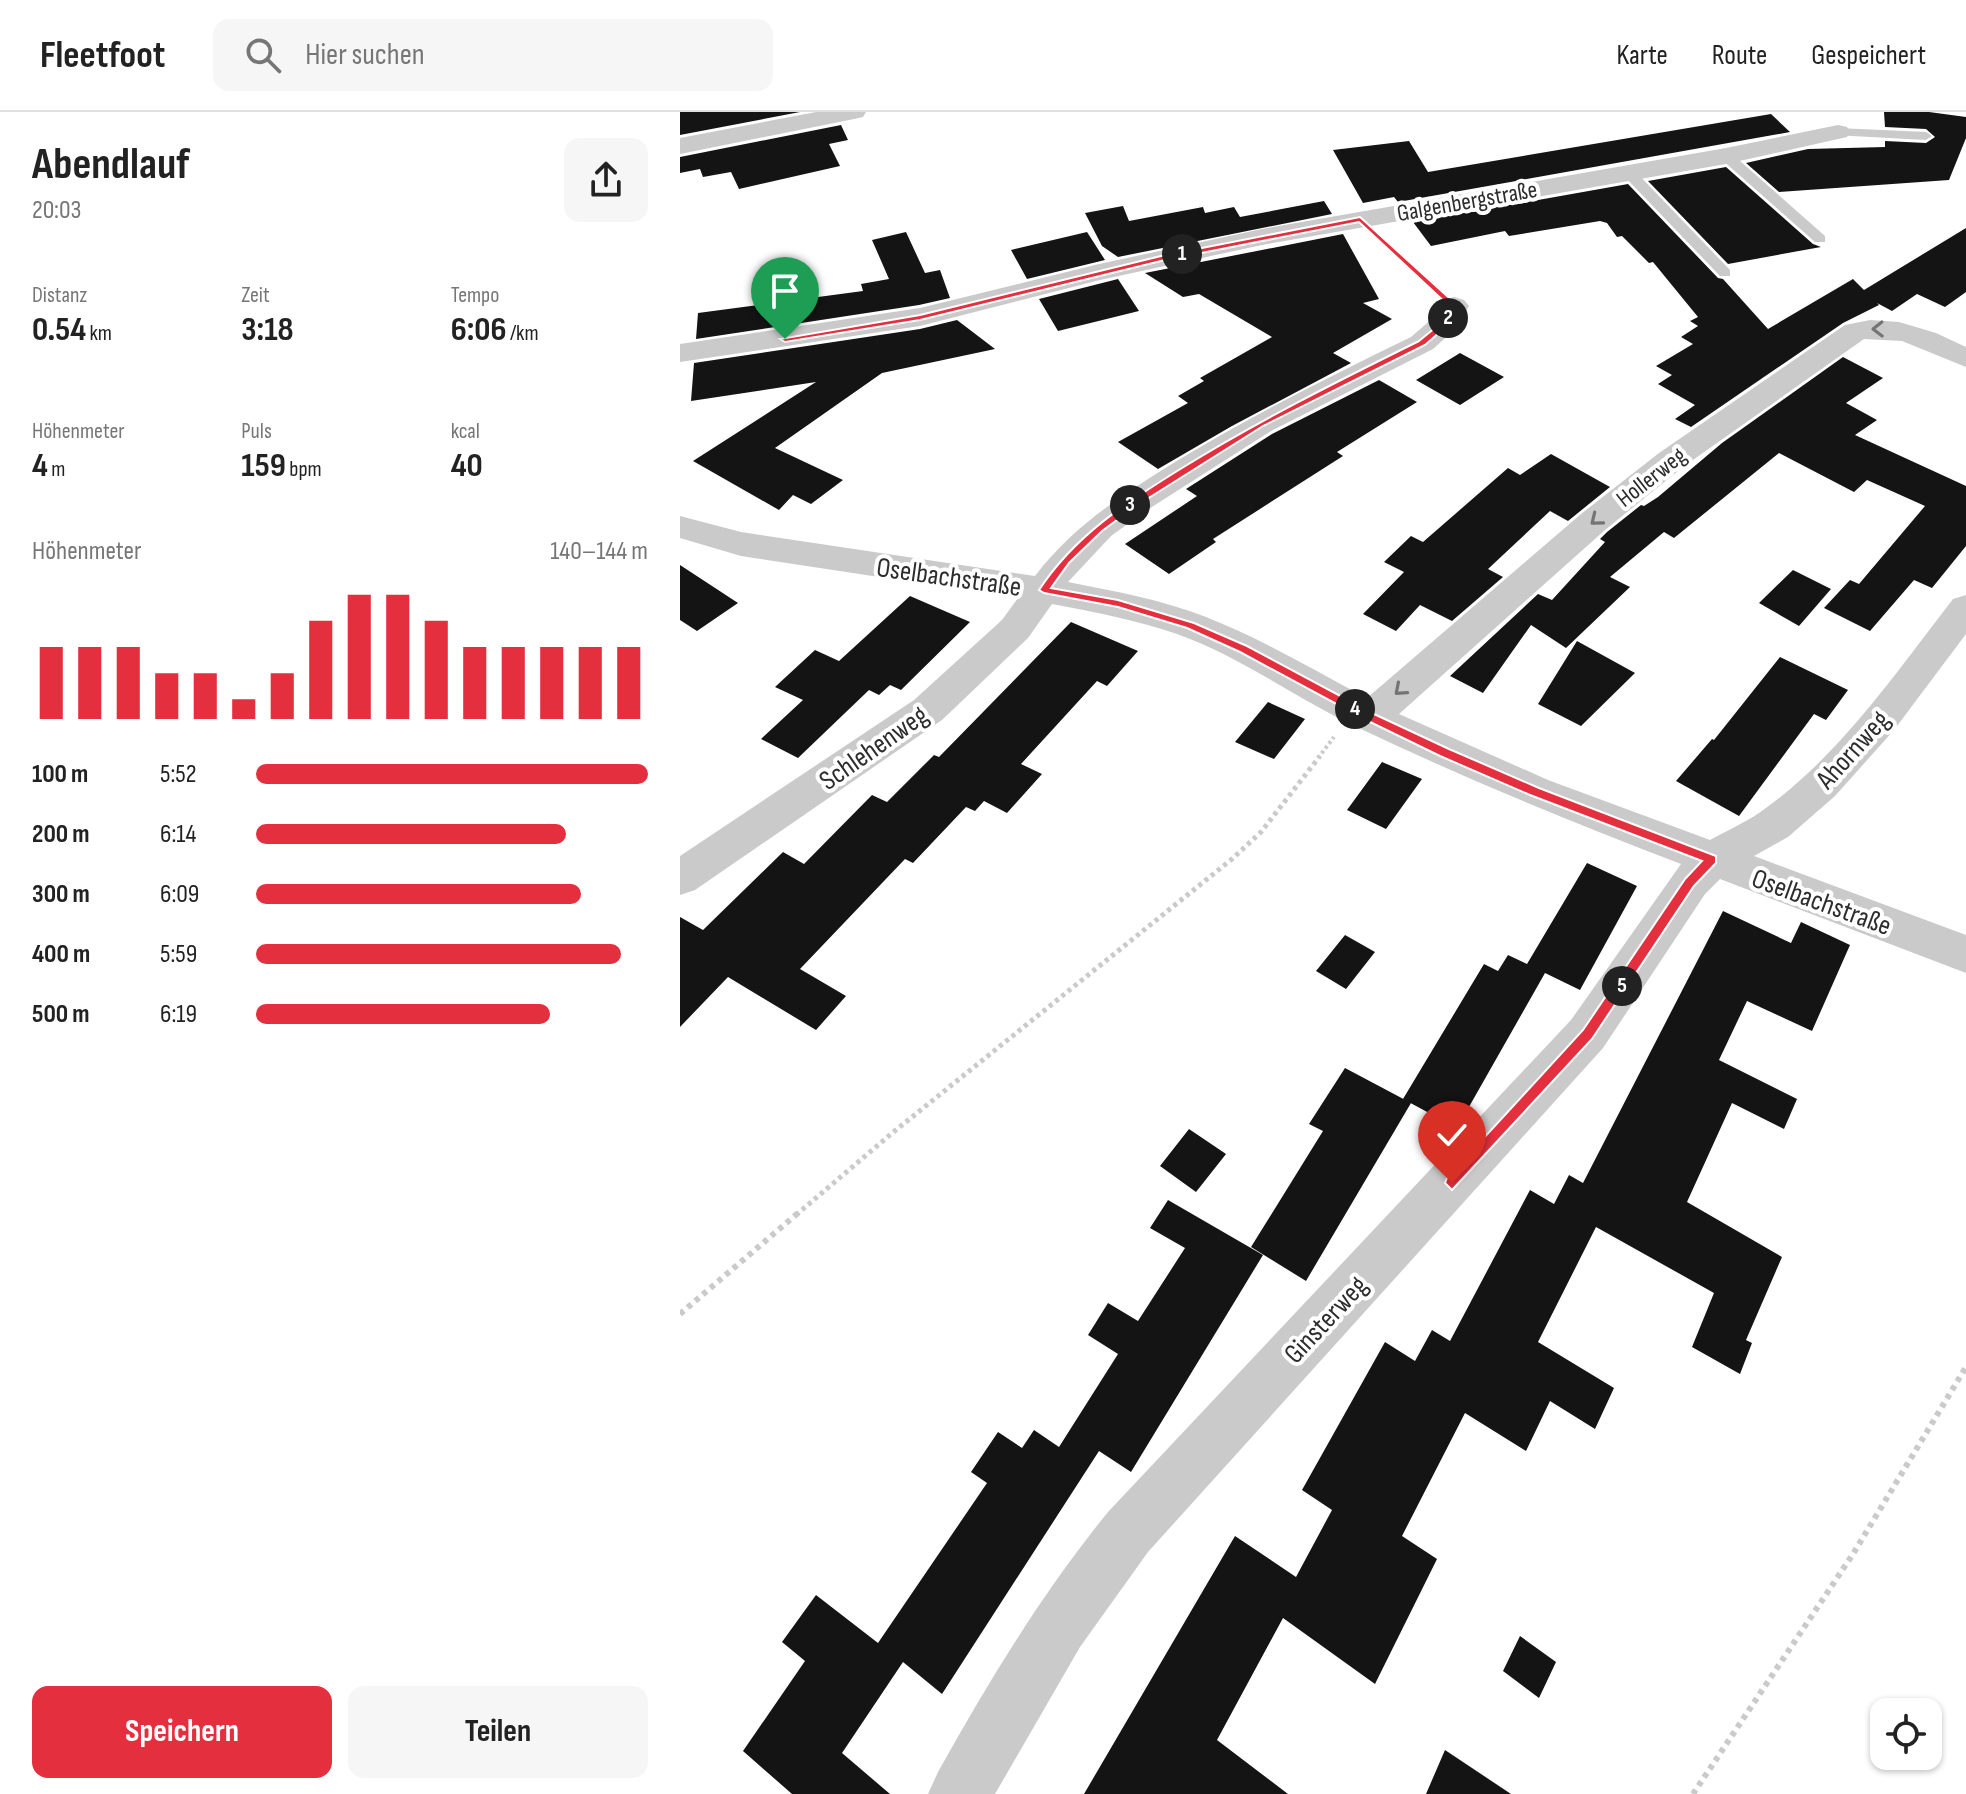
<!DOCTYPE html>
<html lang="de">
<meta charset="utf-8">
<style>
body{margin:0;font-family:"Sofia Sans Condensed",sans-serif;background:#f6f6f6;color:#222;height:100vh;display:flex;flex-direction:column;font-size:30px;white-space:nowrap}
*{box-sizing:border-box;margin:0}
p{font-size:26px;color:#767676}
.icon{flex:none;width:44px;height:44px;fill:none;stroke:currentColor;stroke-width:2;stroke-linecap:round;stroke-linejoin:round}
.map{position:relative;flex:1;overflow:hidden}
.drawer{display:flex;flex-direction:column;background:#fff;width:680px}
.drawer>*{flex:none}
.buttons{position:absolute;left:1190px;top:1586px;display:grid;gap:16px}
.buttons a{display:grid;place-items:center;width:72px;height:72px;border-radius:16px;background:#fff;box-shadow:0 2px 6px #0004;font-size:40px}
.pin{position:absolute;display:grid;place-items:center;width:68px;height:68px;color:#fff;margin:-82px -34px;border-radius:50% 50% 50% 0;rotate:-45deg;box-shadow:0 0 8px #0007}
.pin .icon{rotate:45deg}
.km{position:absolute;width:40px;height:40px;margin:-20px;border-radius:50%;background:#222;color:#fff;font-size:22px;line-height:40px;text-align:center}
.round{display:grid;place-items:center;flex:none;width:84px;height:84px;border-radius:16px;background:#f6f6f6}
.overview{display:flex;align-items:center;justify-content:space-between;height:136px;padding:0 32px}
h1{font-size:44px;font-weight:700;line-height:60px}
.figures{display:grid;grid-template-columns:repeat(3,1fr);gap:12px;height:136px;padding:8px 32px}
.figures div{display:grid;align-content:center}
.figures b{font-size:34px;font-weight:700}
.figures small{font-size:22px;font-weight:400}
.figures p{font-size:22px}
.chart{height:224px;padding:16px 32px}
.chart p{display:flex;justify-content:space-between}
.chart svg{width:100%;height:144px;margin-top:8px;stroke:#e42f3f;stroke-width:6}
.action{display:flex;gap:16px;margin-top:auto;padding:16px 32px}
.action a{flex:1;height:92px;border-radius:16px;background:#e42f3f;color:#fff;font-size:32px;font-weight:700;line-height:92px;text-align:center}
.action a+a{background:#f6f6f6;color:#222}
ul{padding:0 32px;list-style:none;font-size:26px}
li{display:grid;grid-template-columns:128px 96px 1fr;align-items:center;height:60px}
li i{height:20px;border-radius:10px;background:#e42f3f}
header{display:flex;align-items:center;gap:48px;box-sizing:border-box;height:112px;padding:0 40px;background:#fff;border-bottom:2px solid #e0e0e0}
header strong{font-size:38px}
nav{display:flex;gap:44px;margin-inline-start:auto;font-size:28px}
.search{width:560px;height:72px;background:#f6f6f6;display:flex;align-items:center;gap:20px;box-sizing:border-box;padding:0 28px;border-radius:16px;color:#767676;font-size:30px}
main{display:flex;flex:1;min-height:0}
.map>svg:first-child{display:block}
.building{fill:#141414}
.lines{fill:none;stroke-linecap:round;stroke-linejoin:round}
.path-far3{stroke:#cacaca;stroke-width:3;stroke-dasharray:3 3;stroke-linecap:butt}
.path-far2{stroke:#cacaca;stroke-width:4;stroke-dasharray:3 3;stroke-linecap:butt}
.path-far1{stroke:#cacaca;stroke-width:5;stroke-dasharray:4 4;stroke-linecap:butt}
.path{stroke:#cacaca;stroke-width:6;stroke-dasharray:5 5;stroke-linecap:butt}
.lane{fill:#cacaca;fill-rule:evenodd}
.street{fill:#cacaca;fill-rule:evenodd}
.oneway{stroke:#747474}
.route{fill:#e42f3f;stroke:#fff;stroke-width:2}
.labels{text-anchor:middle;stroke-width:8;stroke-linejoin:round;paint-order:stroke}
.far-street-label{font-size:24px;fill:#2d2d2d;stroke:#fff}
.street-label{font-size:28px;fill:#2d2d2d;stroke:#fff}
</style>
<header>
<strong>Fleetfoot</strong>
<div class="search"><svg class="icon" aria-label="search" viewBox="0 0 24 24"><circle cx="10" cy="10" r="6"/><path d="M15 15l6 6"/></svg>Hier suchen</div>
<nav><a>Karte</a><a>Route</a><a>Gespeichert</a></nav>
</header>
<main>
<section class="drawer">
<div class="overview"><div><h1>Abendlauf</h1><p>20:03</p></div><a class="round"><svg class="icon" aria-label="share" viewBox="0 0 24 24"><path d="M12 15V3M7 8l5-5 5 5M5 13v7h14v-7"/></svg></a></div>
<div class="figures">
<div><p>Distanz</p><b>0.54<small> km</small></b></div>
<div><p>Zeit</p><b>3:18</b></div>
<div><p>Tempo</p><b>6:06<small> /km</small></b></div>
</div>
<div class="figures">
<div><p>Höhenmeter</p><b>4<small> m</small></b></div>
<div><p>Puls</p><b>159<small> bpm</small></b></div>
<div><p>kcal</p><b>40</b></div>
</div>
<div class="chart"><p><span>Höhenmeter</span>140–144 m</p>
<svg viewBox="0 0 160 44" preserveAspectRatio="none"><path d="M5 44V22M15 44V22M25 44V22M35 44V30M45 44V30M55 44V38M65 44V30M75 44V14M85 44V6M95 44V6M105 44V14M115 44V22M125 44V22M135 44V22M145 44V22M155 44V22"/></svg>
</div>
<ul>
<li><b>100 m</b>5:52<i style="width:100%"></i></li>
<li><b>200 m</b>6:14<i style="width:79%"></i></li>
<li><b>300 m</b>6:09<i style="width:83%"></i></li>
<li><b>400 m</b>5:59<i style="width:93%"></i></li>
<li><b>500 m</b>6:19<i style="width:75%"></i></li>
</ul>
<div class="action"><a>Speichern</a><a>Teilen</a></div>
</section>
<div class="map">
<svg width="1286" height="1682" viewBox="0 0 1286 1682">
<rect width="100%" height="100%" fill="#fff"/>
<!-- building -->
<path class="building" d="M0 0H120L0 23Z
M1204 0H1249L1286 5V26L1269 68 1099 80 1066 51 1128 37 1205 35V29L1246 31 1255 25 1246 17 1205 15Z
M1091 2 1110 20 718 90 714 85 683 91 653 38 729 29 748 60Z
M161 13 168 28 149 32 160 54 59 77 51 60 23 65 20 57 0 61V45Z
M1046 55 1133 132 1141 135 1048 152 968 69Z
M948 72 1038 166 1043 167 1088 217 1173 167 1184 178 1286 116V180L1265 195 1237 182 1212 199 1197 191 1199 193 1163 211 1011 315 995 307 1015 293 978 272 992 263 976 254 1013 232 1001 225 1018 214 1010 209 1018 205 973 150 969 151 942 124 937 125 927 111 920 109 829 124 825 119 751 134 733 110Z
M644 89 652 102 438 145 422 134 405 101 443 94 449 109 523 95 525 101 554 95 560 105Z
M226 120 245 161 260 158 270 186 239 193 16 227 18 201 183 179 181 172 209 167 192 128Z
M407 120 425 148 347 167 331 138Z
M663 122 699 187 683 191 712 207 653 241 671 251 552 314 478 357 438 330 508 291 498 284 524 269 520 266 592 225 519 182 503 185 465 161Z
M438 167 459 199 378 219 359 187Z
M277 208 315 237 202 261 95 336 163 368 131 392 113 383 99 398 13 349 136 270 11 289 14 251 240 217Z
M780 241 824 265 780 293 736 268Z
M1163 245 1203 266 1166 291 1197 308 1175 323 1286 374V434L1252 476 1234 468 1190 519 1144 496 1170 468 1179 472 1245 394 1187 368 1174 380 1099 341 994 426 984 420 930 465 950 475 886 536 851 513 803 581 770 564 858 482 872 488 925 430 920 427 927 420 961 393 964 394 978 385 1042 331Z
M699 268 737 290 657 340 663 344 533 427 536 430 489 462 445 432 517 384 506 377 592 322Z
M871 342 930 375 888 409 870 399 808 457 823 465 772 509 740 493 716 519 683 502 724 460 704 450 731 424 743 430 828 356 840 363Z
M0 453 58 491 17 519 0 508Z
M1113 458 1151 477 1119 514 1079 491Z
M230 484 290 510 221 578 210 573 199 583 189 578 118 646 81 627 123 588 95 575 135 538 159 549Z
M391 510 458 539 427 574 417 569 341 652 362 662 327 701 304 689 295 699 286 695 233 751 225 747 120 857 166 884 136 918 48 865 0 915V805L23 818 103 740 124 752 192 683 207 690 254 643 259 645Z
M897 529 955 561 901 614 858 592Z
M1100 545 1168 578 1146 608 1134 602 1059 704 996 669 1032 627 1034 628Z
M588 590 625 607 594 647 555 630Z
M702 650 742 667 706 717 667 698Z
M907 751 957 774 900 878 865 861 777 1016 723 987 804 852 818 859 828 843 847 852Z
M1043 799 1111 831 1121 810 1170 833 1132 919 1067 889 1039 948 1117 987 1104 1017 1052 991 1007 1090 1102 1145 1066 1228 1072 1231 1060 1262 1012 1235 1034 1181 916 1115 858 1230 934 1276 915 1317 870 1289 846 1339 785 1301 722 1424 757 1447 695 1572 603 1506 537 1628 608 1682H404L555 1424 616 1465 652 1398 622 1378 705 1230 735 1249 752 1218 770 1229 850 1078 874 1092 889 1063 903 1071Z
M665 823 695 840 666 877 636 859Z
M665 956 731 991 626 1169 571 1135 643 1019 629 1012Z
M509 1017 546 1042 516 1080 480 1054Z
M488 1088 583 1143 451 1360 419 1339 262 1582 223 1550 162 1641 210 1682H112L63 1639 125 1549 102 1530 136 1483 198 1531 307 1371 291 1360 318 1320 342 1336 354 1318 379 1335 438 1242 408 1223 428 1191 458 1209 505 1136 470 1116Z
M840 1524 876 1550 859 1586 823 1559Z
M765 1638 831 1682H746Z"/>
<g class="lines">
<!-- path-far3 -->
<path class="path-far3" d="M708 133 753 175"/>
<!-- path-far2 -->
<path class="path-far2" d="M638 646 654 625"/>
<!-- path-far1 -->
<path class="path-far1" d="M116 1103 211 1022 552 747 581 720 640 644"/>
<!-- path -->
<path class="path" d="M0 1202 118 1101
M1013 1682 1173 1442 1286 1255"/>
<!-- lane -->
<path class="lane" d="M1158 16 1246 20 1252 24 1246 28 1154 23V17Z
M1041 41H1051L1145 124V130H1135L1041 47Z
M944 58H954L1050 158V164H1040L944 64Z"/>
<!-- street -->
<path class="street" d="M136 0H186L183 5 174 7 0 42V26Z
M1158 13 1167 15 1170 20 1167 25 1046 52 582 133 420 168 240 214 0 250V232L240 196 419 152 582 117 1046 36Z
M774 185 784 188 789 194 775 217 753 237 591 319 464 400 431 424 388 470C434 479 483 488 526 505 582 527 634 558 687 586L901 402 979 341 1165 213 1190 208 1219 210 1256 221 1286 235V255L1222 229 1184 227 1003 355 925 418 719 602 868 668 1030 728C1046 719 1064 711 1079 701 1158 646 1215 562 1273 487L1286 483V522L1214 618 1155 684 1108 725 1074 744 1286 823V861L1040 767 1025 782 923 936 468 1440 400 1535 315 1682H248L258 1660C309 1569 362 1481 428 1400L891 908 1001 752C892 710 786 667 681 617 618 588 562 545 497 522 456 508 414 500 372 492L348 526 262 608 15 778 0 783V744L234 588 322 508 338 486 61 444 0 426V404L61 420 355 464C393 414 442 383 495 350 572 303 651 264 731 225L753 206 764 188Z"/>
</g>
<!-- one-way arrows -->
<defs><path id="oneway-chevron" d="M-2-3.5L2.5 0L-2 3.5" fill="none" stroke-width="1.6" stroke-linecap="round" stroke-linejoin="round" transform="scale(2)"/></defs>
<g class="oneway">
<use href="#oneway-chevron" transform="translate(1198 217) rotate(179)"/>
<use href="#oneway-chevron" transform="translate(916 408) rotate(141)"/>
<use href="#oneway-chevron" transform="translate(720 578) rotate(139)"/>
</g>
<!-- route -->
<path class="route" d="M680 105 777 193 768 213 745 233 583 314 456 394 422 419 389 451 371 476 438 488 514 511 567 534 694 602 769 637 859 676 1036 744V751L1014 774 912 927 772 1078 765 1071 767 1066 903 918 1005 767 1022 749 850 683 760 644 686 608 560 540 507 516 438 495 364 481 359 478C395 423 447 390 502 356 578 309 658 269 739 229L762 210 770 195 679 110 481 149 240 208 105 230 100 227 240 203 481 144Z"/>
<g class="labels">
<!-- far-street labels -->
<g class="far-street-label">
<text transform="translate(787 89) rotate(-10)" y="8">Galgenbergstraße</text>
<text transform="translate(971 365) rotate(-38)" y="8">Hollerweg</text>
</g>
<!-- street labels -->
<g class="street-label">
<text transform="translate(269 464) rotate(8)" y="10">Oselbachstraße</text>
<text transform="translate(193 635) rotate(-35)" y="10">Schlehenweg</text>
<text transform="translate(1172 637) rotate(-48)" y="10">Ahornweg</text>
<text transform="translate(1142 789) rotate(20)" y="10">Oselbachstraße</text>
<text transform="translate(645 1207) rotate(-47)" y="10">Ginsterweg</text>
</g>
</g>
</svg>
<div class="buttons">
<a><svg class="icon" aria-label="locate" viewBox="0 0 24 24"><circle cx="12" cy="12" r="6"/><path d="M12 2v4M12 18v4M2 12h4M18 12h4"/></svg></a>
</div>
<div class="pin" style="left:105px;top:227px;background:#1e9e55"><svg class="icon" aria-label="arrive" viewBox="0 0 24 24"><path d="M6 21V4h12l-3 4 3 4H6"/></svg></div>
<div class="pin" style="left:772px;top:1071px;background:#d93025"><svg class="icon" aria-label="check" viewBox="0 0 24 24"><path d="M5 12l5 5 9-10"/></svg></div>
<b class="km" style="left:502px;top:142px">1</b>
<b class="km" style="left:768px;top:206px">2</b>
<b class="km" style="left:450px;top:393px">3</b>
<b class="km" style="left:675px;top:597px">4</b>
<b class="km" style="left:942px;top:874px">5</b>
</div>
</main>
